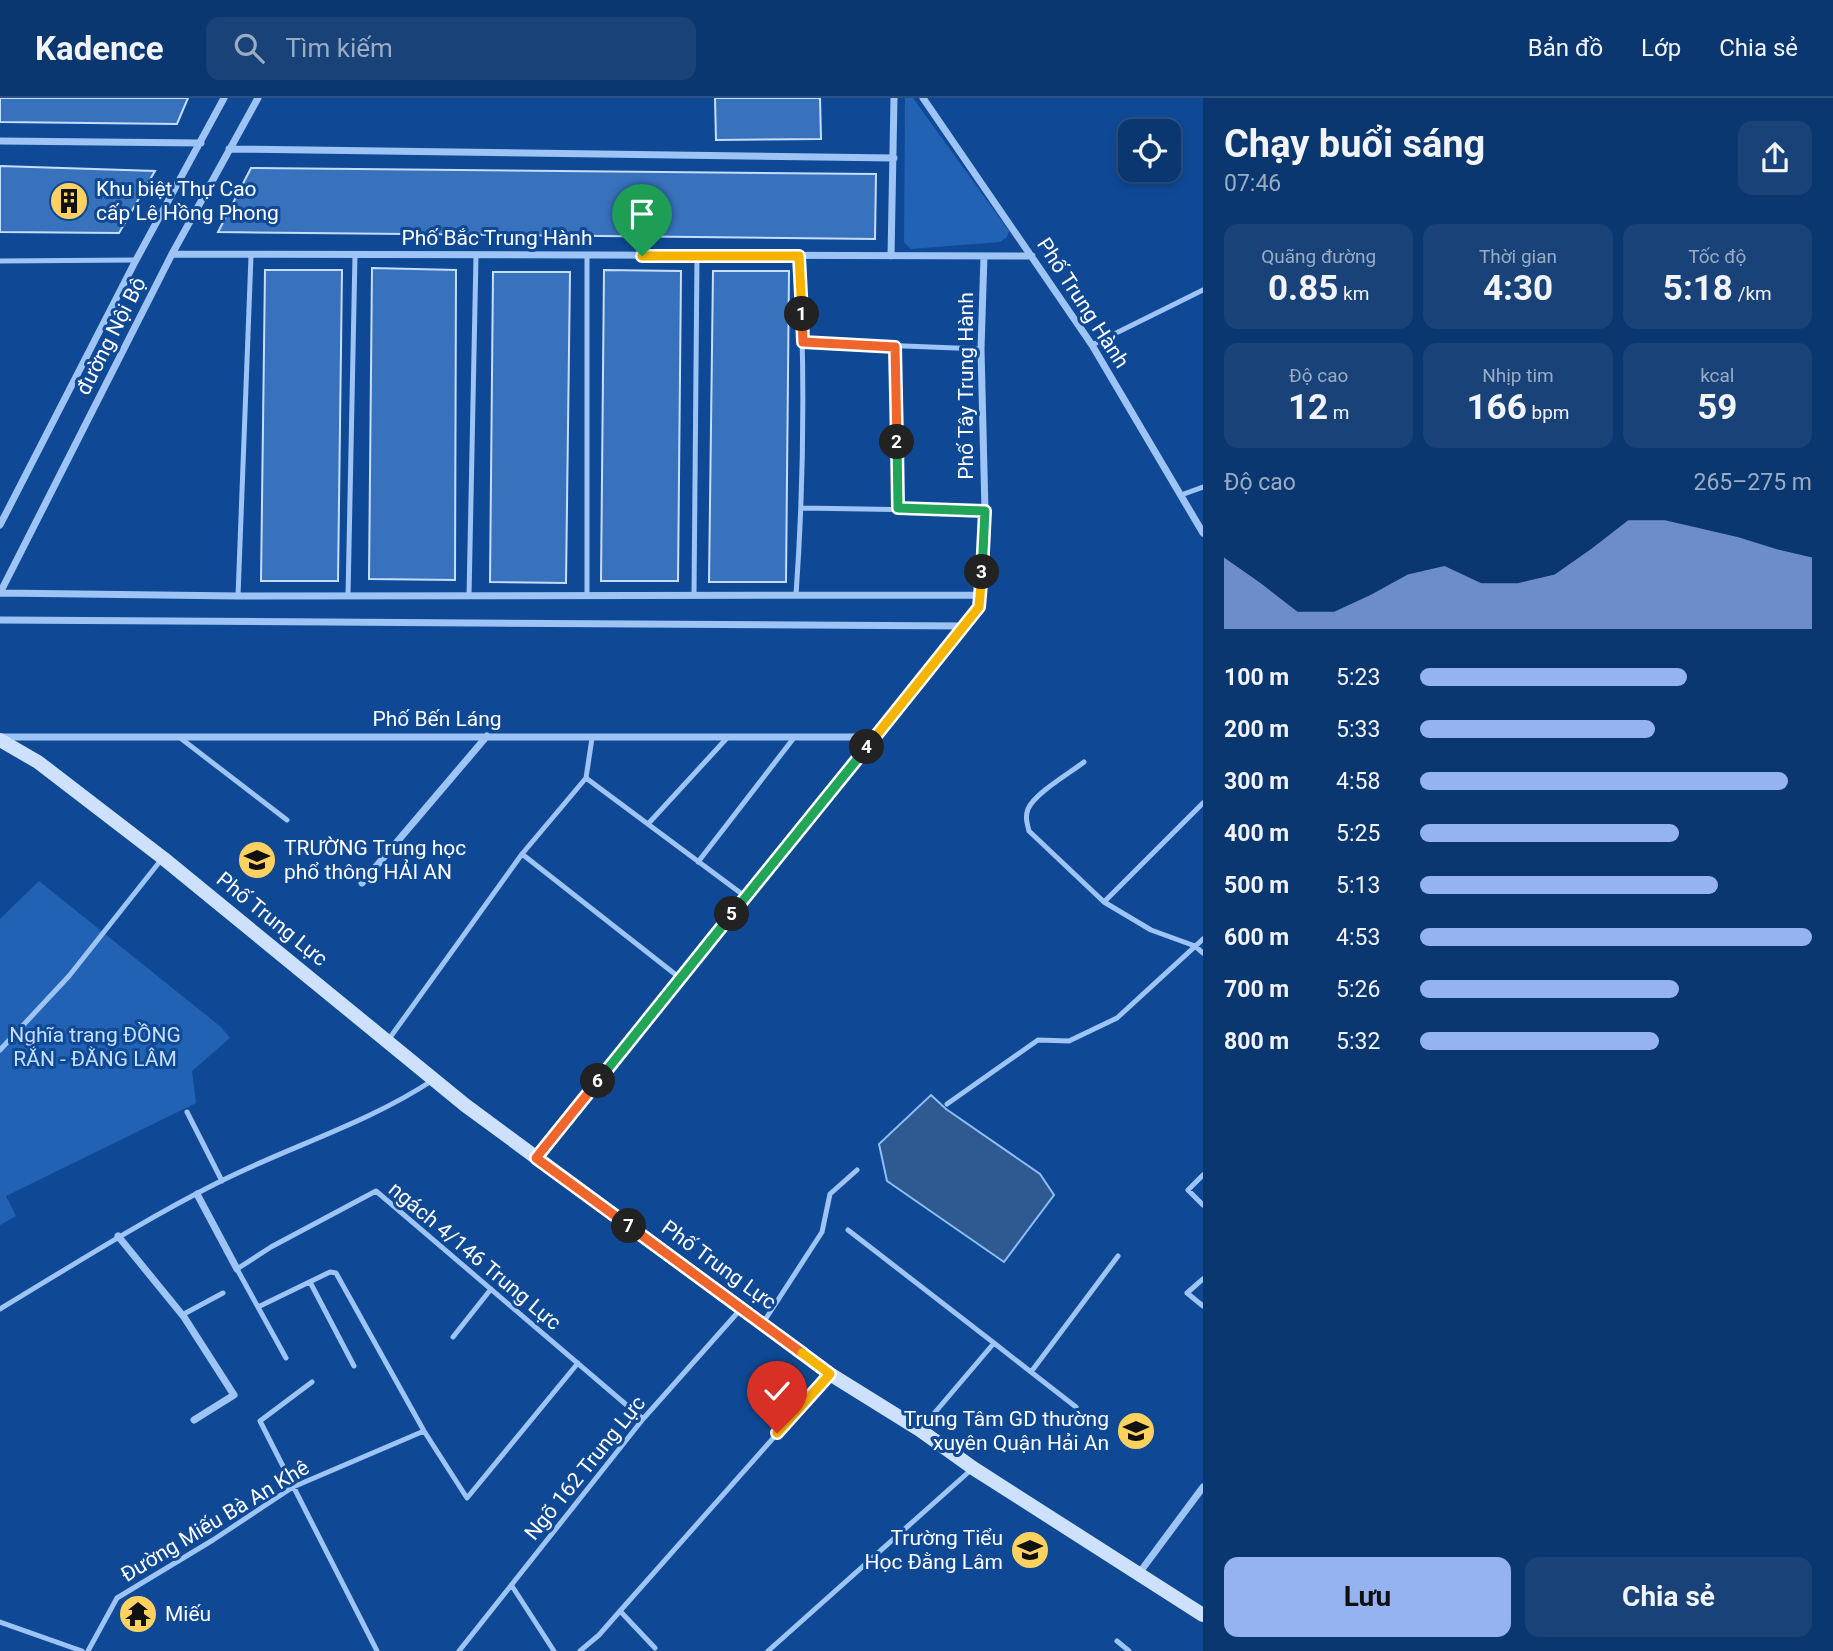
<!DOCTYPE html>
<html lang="vi">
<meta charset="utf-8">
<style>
body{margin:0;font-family:Roboto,sans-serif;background:#194278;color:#f1f3f6;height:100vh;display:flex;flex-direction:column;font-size:26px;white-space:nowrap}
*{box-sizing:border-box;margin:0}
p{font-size:23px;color:#9aacc3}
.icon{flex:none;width:38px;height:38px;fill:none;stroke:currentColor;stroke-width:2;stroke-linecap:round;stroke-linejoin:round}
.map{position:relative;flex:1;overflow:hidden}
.drawer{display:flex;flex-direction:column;background:#0b3770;width:630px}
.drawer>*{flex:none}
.buttons{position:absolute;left:1118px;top:21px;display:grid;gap:14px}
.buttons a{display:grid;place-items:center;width:63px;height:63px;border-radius:14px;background:#0b3770;box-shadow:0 4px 10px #0003,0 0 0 2px #2b5183;font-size:35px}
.pin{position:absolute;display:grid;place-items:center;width:60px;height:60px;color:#fff;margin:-72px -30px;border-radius:50% 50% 50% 0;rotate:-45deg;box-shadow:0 0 7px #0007}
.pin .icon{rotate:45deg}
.km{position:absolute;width:35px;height:35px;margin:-18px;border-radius:50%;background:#222;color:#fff;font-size:19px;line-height:35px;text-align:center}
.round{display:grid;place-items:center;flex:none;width:74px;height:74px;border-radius:14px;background:#194278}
.summary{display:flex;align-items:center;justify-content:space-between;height:119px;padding:0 21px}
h1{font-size:38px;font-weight:700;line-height:52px}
.metrics{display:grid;grid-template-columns:repeat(3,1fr);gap:10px;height:119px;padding:7px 21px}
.metrics div{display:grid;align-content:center;border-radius:14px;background:#194278;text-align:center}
.metrics b{font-size:35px;font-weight:700}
.metrics small{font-size:19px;font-weight:400}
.metrics p{font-size:19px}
.chart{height:196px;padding:14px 21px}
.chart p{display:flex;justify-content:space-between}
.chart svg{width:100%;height:126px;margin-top:7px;fill:#95b2f1;opacity:.7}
.cta{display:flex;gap:14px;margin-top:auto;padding:14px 21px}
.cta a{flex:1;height:80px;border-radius:14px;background:#95b2f1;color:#111;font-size:28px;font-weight:700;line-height:80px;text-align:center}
.cta a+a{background:#194278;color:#f1f3f6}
ul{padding:0 21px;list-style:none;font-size:23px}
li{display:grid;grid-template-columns:112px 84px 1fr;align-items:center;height:52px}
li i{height:18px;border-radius:9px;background:#95b2f1}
header{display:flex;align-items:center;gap:42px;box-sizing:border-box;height:98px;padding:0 35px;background:#0b3770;border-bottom:2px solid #2b5183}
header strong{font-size:33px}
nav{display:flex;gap:38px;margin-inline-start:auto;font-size:24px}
.search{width:490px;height:63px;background:#194278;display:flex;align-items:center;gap:18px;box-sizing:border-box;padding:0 24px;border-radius:14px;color:#9aacc3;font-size:26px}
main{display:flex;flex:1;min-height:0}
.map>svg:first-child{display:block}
.green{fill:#2162b4}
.water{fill:#2f5991;stroke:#8ebff8;stroke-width:2}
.building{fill:#3872bd;stroke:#c5defe;stroke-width:2}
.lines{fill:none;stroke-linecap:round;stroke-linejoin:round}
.lane{stroke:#9dc4f4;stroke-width:5}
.street{stroke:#9dc4f4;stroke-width:7}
.secondary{stroke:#cde1fd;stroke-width:14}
.split-1-casing{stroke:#fff;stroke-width:14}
.split-2-casing{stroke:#fff;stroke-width:14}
.split-3-casing{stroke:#fff;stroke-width:14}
.split-4-casing{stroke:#fff;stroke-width:14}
.split-5-casing{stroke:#fff;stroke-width:14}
.split-6-casing{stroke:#fff;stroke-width:14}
.split-7-casing{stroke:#fff;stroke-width:14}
.split-8-casing{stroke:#fff;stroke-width:14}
.split-9-casing{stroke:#fff;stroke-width:14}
.split-1{stroke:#f5b400;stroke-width:9}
.split-2{stroke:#f0652b;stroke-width:9}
.split-3{stroke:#22a559;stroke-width:9}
.split-4{stroke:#f5b400;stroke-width:9}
.split-5{stroke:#22a559;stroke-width:9}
.split-6{stroke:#22a559;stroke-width:9}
.split-7{stroke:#f0652b;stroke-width:9}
.split-8{stroke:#f0652b;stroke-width:9}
.split-9{stroke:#f5b400;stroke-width:9}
.labels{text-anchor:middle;stroke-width:6;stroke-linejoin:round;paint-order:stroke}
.poi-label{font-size:21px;fill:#fff;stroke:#0f4995;text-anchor:start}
.street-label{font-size:21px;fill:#fff;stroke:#0f4995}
.park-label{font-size:21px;fill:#c5defe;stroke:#0f4995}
</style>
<header>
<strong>Kadence</strong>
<div class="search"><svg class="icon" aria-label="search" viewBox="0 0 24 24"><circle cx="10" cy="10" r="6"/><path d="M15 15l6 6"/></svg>Tìm kiếm</div>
<nav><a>Bản đồ</a><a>Lớp</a><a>Chia sẻ</a></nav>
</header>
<main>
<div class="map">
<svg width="1203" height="1553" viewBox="0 0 1203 1553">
<rect width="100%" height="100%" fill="#0f4995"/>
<!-- green -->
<path class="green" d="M905 0H913L1009 133 1007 139 1000 144 911 151 904 144Z
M39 783 221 929 230 940 192 973 196 1005 6 1098 16 1118 0 1127V821Z"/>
<!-- water -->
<path class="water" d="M931 997 946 1011 1040 1076 1054 1097 1004 1164 887 1083 879 1046Z"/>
<!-- building -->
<path class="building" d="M0 0H188L177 26 0 24Z
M715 0H820L821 41 716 42Z
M0 68 155 73 119 135 0 134Z
M251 70 876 76 875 141 218 134Z
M372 170 456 172 455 482 369 481Z
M265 172H342L338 483H261Z
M604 172 681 173 678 483H601Z
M713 173H789L786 484H709Z
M493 174H570L566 485 490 484Z"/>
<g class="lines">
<!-- lane -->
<path class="lane" d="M0 163 136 162
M803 244 981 251
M1092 247 1203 192
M895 249 898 410
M1181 397 1203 389
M802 410 985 413
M694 497 697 158
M796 497C804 384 805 271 799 158
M238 498 251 158
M348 498 355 157
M469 498 476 158
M587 498V158
M179 639 287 722
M592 640 586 680 522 756 680 880
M1084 664C1070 675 1035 695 1028 711 1025 719 1027 725 1029 733L1104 804 1151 832 1195 848 1203 855
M586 680 746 799
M648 726 727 640
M698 764 793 641
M1104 804 1203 705
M389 941 522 756
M0 952 69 878 161 762
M947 1006 1038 942 1069 943 1117 920 1203 841
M187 1014 222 1083
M1203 1077 1188 1092 1203 1107
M848 1132 994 1245 920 1332
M1203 1181 1187 1195 1203 1208
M310 1184 354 1268
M258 1209 330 1174 336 1175 424 1333 467 1400 578 1265
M0 1211C73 1167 145 1121 221 1083 291 1048 368 1025 433 982
M182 1217 223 1195
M763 1225 822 1134 830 1096 857 1072
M453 1239 491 1191
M994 1245 1031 1274 1118 1158
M286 1260 237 1171 271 1149 376 1093 643 1321
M1031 1274 1076 1309
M312 1284 260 1323 377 1553
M512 1488 554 1553
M0 1524 82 1553
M1117 1543 1129 1553
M655 1550 620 1513 830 1276
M88 1553 117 1500 213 1442 293 1389 424 1333
M459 1553 643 1321 739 1213
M580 1553 599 1537 620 1513
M768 1553 972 1371"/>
<!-- street -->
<path class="street" d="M923 0 1092 247 1203 435
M0 43 201 45
M229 51 894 60
M172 156 1032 158
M891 158 894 0
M0 427 136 162 224 0
M0 495 238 498 981 497
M0 495 172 156 258 0
M0 522 964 528
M1 639H874
M362 785 487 638
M536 1059 979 509 985 413 981 251 984 158
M197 1096 237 1171
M118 1138 184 1219 234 1297 194 1322
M1140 1474 1203 1389"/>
<!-- secondary -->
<path class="secondary" d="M0 642 38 664 163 760 465 1007 830 1276 920 1332 973 1370 1203 1517"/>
</g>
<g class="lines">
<defs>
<path id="split-1" d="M642 158H799L802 216"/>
<path id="split-2" d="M802 216 803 244 895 249 897 344"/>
<path id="split-3" d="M897 344 898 410 985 413 982 474"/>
<path id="split-4" d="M867 649 979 509 982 474"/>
<path id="split-5" d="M732 816 867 649"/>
<path id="split-6" d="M598 983 732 816"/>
<path id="split-7" d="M598 983 536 1060 629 1128"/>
<path id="split-8" d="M629 1128 802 1255"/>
<path id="split-9" d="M777 1335 830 1276 802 1255"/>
</defs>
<!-- split-1 casing -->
<use href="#split-1" class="split-1-casing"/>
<!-- split-2 casing -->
<use href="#split-2" class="split-2-casing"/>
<!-- split-3 casing -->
<use href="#split-3" class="split-3-casing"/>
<!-- split-4 casing -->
<use href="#split-4" class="split-4-casing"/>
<!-- split-5 casing -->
<use href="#split-5" class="split-5-casing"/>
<!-- split-6 casing -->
<use href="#split-6" class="split-6-casing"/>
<!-- split-7 casing -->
<use href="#split-7" class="split-7-casing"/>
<!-- split-8 casing -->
<use href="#split-8" class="split-8-casing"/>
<!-- split-9 casing -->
<use href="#split-9" class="split-9-casing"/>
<!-- split-1 -->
<use href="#split-1" class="split-1"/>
<!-- split-2 -->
<use href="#split-2" class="split-2"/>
<!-- split-3 -->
<use href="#split-3" class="split-3"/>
<!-- split-4 -->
<use href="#split-4" class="split-4"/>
<!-- split-5 -->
<use href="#split-5" class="split-5"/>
<!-- split-6 -->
<use href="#split-6" class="split-6"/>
<!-- split-7 -->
<use href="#split-7" class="split-7"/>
<!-- split-8 -->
<use href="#split-8" class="split-8"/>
<!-- split-9 -->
<use href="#split-9" class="split-9"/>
</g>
<!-- icons -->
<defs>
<symbol id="building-disc" viewBox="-11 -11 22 22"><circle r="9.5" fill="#ffd260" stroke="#0f4995"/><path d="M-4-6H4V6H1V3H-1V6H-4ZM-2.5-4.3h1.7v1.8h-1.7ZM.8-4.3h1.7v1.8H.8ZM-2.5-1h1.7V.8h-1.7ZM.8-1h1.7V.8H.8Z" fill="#111"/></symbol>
<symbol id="school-disc" viewBox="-11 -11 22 22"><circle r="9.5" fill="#ffd260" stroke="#0f4995"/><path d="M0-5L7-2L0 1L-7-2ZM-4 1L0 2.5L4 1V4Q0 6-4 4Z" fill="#111"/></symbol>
<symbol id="temple-disc" viewBox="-11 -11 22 22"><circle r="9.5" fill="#ffd260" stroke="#0f4995"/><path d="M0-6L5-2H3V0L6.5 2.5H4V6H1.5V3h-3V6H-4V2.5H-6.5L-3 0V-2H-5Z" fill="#111"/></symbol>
</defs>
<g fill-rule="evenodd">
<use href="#building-disc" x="47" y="81" width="44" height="44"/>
<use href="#school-disc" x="235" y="740" width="44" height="44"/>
<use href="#school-disc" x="1114" y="1311" width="44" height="44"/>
<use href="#school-disc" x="1008" y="1430" width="44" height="44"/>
<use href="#temple-disc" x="116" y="1494" width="44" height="44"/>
</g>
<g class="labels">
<!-- poi labels -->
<g class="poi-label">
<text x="96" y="98">Khu biệt Thự Cao<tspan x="96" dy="24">cấp Lê Hồng Phong</tspan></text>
<text x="284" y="757">TRƯỜNG Trung học<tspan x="284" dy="24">phổ thông HẢI AN</tspan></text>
<text x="1109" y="1328" text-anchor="end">Trung Tâm GD thường<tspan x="1109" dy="24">xuyên Quận Hải An</tspan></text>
<text x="1003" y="1447" text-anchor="end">Trường Tiểu<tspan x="1003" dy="24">Học Đằng Lâm</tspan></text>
<text x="165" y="1523">Miếu</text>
</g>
<!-- street labels -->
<g class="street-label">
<text x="497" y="147">Phố Bắc Trung Hành</text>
<text transform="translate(1083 205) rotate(57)" y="7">Phố Trung Hành</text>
<text transform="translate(111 238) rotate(-63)" y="7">đường Nội Bộ</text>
<text transform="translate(966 288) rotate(-90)" y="7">Phố Tây Trung Hành</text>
<text x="437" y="628">Phố Bến Láng</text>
<text transform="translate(272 821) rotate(39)" y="7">Phố Trung Lực</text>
<text transform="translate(475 1158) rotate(40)" y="7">ngách 4/146 Trung Lực</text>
<text transform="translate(719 1167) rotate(36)" y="7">Phố Trung Lực</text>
<text transform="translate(585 1370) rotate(-51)" y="7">Ngõ 162 Trung Lực</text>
<text transform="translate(215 1423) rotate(-31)" y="7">Đường Miếu Bà An Khê</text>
</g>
<!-- park labels -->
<g class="park-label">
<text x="95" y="944">Nghĩa trang ĐỒNG<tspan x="95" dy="24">RẮN - ĐẰNG LÂM</tspan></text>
</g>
</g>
</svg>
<div class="buttons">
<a><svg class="icon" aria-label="locate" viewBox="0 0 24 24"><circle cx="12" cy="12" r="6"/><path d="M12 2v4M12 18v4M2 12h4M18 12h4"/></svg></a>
</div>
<div class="pin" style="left:642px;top:158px;background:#1e9e55"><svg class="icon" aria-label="arrive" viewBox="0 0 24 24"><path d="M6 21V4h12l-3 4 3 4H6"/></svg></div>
<div class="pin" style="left:777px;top:1335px;background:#d93025"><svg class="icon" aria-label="check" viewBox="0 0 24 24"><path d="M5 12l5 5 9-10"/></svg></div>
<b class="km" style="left:802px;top:216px">1</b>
<b class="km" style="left:897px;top:344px">2</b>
<b class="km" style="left:982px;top:474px">3</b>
<b class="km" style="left:867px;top:649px">4</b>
<b class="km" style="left:732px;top:816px">5</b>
<b class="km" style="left:598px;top:983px">6</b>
<b class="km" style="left:629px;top:1128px">7</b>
</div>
<section class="drawer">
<div class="summary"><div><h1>Chạy buổi sáng</h1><p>07:46</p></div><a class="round"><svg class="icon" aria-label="share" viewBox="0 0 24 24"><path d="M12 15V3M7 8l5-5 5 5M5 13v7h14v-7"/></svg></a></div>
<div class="metrics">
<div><p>Quãng đường</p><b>0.85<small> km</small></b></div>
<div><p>Thời gian</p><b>4:30</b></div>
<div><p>Tốc độ</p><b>5:18<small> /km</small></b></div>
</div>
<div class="metrics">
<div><p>Độ cao</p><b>12<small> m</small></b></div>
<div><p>Nhịp tim</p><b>166<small> bpm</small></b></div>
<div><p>kcal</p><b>59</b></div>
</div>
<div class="chart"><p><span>Độ cao</span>265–275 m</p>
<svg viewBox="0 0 160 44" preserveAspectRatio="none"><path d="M0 44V19L10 28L20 38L30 38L40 32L50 25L60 22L70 28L80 28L90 25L100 16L110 6L120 6L130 9L140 12L150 16L160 19V44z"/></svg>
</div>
<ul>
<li><b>100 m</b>5:23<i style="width:68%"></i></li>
<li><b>200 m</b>5:33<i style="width:60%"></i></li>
<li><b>300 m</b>4:58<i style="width:94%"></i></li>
<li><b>400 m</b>5:25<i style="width:66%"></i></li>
<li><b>500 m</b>5:13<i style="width:76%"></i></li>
<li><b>600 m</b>4:53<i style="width:100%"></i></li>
<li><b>700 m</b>5:26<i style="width:66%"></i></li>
<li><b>800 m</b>5:32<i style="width:61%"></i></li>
</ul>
<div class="cta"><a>Lưu</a><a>Chia sẻ</a></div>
</section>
</main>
